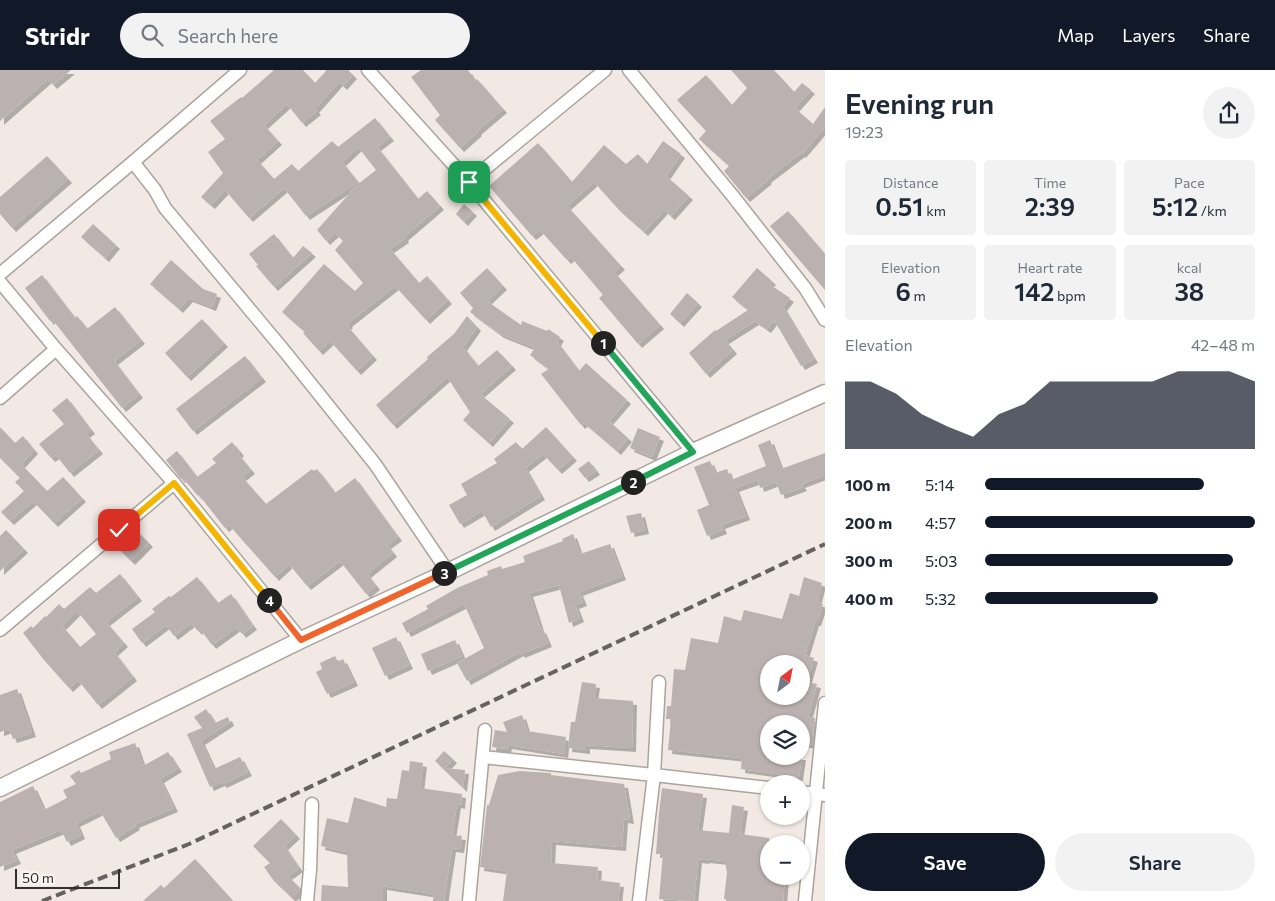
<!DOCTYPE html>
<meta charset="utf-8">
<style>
body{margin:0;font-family:Commissioner,sans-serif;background:#f2f2f3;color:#1f2937;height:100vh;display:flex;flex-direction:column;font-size:19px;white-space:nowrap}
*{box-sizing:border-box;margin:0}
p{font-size:16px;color:#747a83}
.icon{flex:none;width:28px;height:28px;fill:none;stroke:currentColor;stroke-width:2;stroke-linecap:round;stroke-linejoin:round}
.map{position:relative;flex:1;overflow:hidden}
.side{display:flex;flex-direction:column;background:#fff;width:450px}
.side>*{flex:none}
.needle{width:32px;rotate:32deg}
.buttons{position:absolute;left:760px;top:585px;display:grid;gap:10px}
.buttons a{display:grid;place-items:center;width:50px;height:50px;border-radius:50%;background:#fff;box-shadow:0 1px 4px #0004;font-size:25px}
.scale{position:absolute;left:15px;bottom:12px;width:105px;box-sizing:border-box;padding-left:5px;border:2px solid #322e2d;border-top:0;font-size:14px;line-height:18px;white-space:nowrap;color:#322e2d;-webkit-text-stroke:4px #fef6f3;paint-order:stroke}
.pin{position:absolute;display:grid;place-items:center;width:42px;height:42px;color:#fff;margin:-21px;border-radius:10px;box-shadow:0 2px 8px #0006}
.km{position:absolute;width:25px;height:25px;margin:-12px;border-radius:50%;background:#222;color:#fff;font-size:14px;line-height:25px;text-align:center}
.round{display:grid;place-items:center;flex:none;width:52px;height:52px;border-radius:26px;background:#f2f2f3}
.headline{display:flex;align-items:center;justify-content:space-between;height:85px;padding:0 20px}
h1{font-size:28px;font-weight:600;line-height:38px}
.stats{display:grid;grid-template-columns:repeat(3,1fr);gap:8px;height:85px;padding:5px 20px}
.stats div{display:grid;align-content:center;border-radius:5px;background:#f2f2f3;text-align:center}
.stats b{font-size:25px;font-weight:600}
.stats small{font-size:14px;font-weight:400}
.stats p{font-size:14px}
.chart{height:140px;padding:10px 20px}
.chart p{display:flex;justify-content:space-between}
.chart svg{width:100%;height:90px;margin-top:5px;fill:#111827;opacity:.7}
.cta{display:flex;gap:10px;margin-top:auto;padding:10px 20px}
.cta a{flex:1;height:58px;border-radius:30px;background:#111827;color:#fff;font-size:20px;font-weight:600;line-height:58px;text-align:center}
.cta a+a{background:#f2f2f3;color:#1f2937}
ul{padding:0 20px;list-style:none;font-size:16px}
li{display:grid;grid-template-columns:80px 60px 1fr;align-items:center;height:38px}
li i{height:12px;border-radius:6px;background:#111827}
header{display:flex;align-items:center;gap:30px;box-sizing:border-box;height:70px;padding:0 25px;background:#111827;color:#fff}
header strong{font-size:24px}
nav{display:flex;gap:28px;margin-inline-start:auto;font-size:18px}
.search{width:350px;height:45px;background:#f2f2f3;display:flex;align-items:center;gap:12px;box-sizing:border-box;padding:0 18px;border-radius:28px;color:#747a83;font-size:19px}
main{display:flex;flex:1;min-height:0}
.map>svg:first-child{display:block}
.building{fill:#bbb1b0;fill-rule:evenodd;filter:url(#shadow)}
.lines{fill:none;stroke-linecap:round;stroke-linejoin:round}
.minor-casing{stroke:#aba39e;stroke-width:15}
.tertiary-casing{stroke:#aba39e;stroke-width:19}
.minor{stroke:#fff;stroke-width:12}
.tertiary{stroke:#fff;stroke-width:16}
.rail{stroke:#676260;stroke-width:4;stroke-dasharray:10 5;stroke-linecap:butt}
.split-1-casing{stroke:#fff;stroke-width:10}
.split-2-casing{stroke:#fff;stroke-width:10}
.split-3-casing{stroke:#fff;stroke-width:10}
.split-4-casing{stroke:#fff;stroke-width:10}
.split-5-casing{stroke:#fff;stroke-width:10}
.split-1{stroke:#f5b400;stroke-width:6}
.split-2{stroke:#22a559;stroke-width:6}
.split-3{stroke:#22a559;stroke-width:6}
.split-4{stroke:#f0652b;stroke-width:6}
.split-5{stroke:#f5b400;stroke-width:6}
</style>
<header>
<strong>Stridr</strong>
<div class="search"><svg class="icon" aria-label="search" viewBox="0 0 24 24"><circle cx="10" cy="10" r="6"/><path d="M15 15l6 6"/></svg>Search here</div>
<nav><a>Map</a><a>Layers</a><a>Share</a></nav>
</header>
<main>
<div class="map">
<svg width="825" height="831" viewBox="0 0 825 831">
<defs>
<filter id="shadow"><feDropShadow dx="4" dy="4" stdDeviation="0" flood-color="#0004"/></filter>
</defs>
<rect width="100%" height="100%" fill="#f2e9e4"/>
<!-- building -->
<path class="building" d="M0 0H71L53 15 48 9 0 51Z
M274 0H303L315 13 326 1 325 0H349V1L353 5 343 16 339 12 315 39 317 41 302 53 287 34 264 55 278 71 257 90 274 109 292 94 298 101 332 71 338 77 375 48 390 67 377 77 418 129 427 121 440 136 404 167 405 169 390 179 419 213 427 206 448 230 426 250 395 216 348 253 349 254 347 256 373 286 357 301 330 271 319 281 303 263 305 262 282 242 324 194 355 221 363 213 335 180 343 171 335 163 326 171 317 160 357 115 376 100 358 77 342 92 358 112 306 146 284 118 249 148 225 120 211 135 201 127 223 103 208 82 225 69 210 51 241 27 242 28Z
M421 0H468L475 11 477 9 503 39 477 61 478 62 460 78 435 50 440 45 411 7Z
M731 0H774L794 22 802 13 811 20 795 38 813 54 825 37V57L802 84 801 83 767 109 768 110 746 128 724 101 729 96 699 69 706 61 677 30 706 5 732 35 747 18Z
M663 71 681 84 666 106 689 126 671 146 664 140 644 162 619 140 594 112 567 136 621 196 614 202 660 255 638 274 599 228 603 225 571 187 567 190 540 160 532 166 489 116 538 73 572 112 604 75 626 94 638 84 647 94Z
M47 86 68 109 12 158 0 144V127Z
M464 134 473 142 464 152 456 144Z
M788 141 825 184V220L770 156Z
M93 154 116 175 105 188 81 167Z
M274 164 293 188 303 176 312 183 274 217 256 196 258 195 249 184Z
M171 190 203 219 217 224 212 237 189 228 179 239 150 214Z
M487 198 503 216 487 231 521 255 522 251 547 261 548 259 560 267 557 272 579 301 586 293 627 330 609 351 628 368 617 381 584 353 581 355 541 304 549 299 530 285 535 278 500 264 470 242 473 238 460 223Z
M757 198 772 211 769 214 790 228 783 237 814 289 801 296 774 250 767 259 755 251 725 270 733 280 706 304 689 283 715 260 716 261 748 240 732 227Z
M42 205 75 248 77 246 87 259 115 237 141 270 114 291 139 324 122 338 52 249 50 251 25 218Z
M687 223 698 233 680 253 670 244Z
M467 246 477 257 463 277 478 296 497 280 512 296 480 324 510 349 489 373 463 350 470 342 447 307 393 355 376 335 428 289 427 287 454 264Z
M202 249 224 273 187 307 165 283Z
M245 286 262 308 193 361 176 339Z
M67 328 91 360 86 364 99 380 70 403 56 385 51 388 39 374 64 354 52 340Z
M0 357 15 373 23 366 34 380 21 394 47 421 63 407 82 428 54 453 33 431 10 451 1 442 24 421 15 412 20 408 0 388Z
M546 357 573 387 558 400 543 384 525 398 541 426 491 457 482 441 460 454 449 435 467 425 461 414 497 393 494 389 516 372 522 379Z
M638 358 660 367 652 387 630 378Z
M770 370 781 399 825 383V405L801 414 803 417 781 425 776 412 760 418 758 410 735 418 746 446 721 455 723 460 707 466 697 440 709 435 694 397 710 391 715 403 727 399 731 410 766 396 758 375Z
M232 372 240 382 238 384 251 400 242 407 266 434 312 399 314 401 317 399 335 423 355 408 398 467 387 475 393 483 367 504 376 516 366 524 340 491 307 516 289 494 275 507 229 455 225 458 199 425 198 426 183 408 181 409 166 390 177 381 197 407 216 393 212 389Z
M589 391 596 401 585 408 578 399Z
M641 443 645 460 631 463 626 446Z
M6 460 24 479 0 501V466Z
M137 461 149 473 131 491 119 479Z
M573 464 580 484 610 474 622 506 579 522 583 532 575 535 580 548 569 553 559 515 529 523 541 560 542 559 548 573 521 584 520 582 467 611 457 593 484 578 464 534 407 563 402 553 428 539 426 536 457 518 488 505 487 501 501 496 502 499 525 492 523 486 563 471 562 469Z
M120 504 138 527 106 552 124 573 114 582 133 607 98 635 78 610 69 618 44 590 23 563 31 556 33 558 45 546 46 547 59 534 64 539 90 517 96 523ZM77 541 96 564 80 577 62 556Z
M197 507 218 533 231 524 253 556 242 564 237 557 212 575 200 559 198 561 191 553 174 566 166 555 142 573 132 559 155 542 152 539 169 526 171 527Z
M804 507 822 513 817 532 823 534 817 552H815L805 585 814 588 807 612 817 614 808 647 815 648 812 675 801 673V654H769V686H802L799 707 741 699 742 688 668 680 671 649H666L667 636H671L674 599 685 600 691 568 718 573 724 546 741 551 744 540 782 549 790 523 799 526ZM769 594H801V626H769Z
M396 567 409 595 385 606 372 578Z
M455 570 462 586 428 601 421 584Z
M335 586 338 592 343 589 354 612 327 624 316 602 322 599 320 593Z
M582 612 596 614 594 628 633 631 632 678 586 675V680L568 678 571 652H575Z
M17 619 32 663 13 669 9 659 0 662V625Z
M206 639 215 653 228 647 230 652 201 671 214 699 240 687 248 702 223 714 221 712 210 717 187 664 202 658 194 647Z
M522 645 527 661 566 667 564 684 508 675 507 679 492 677 495 660 507 662 503 652Z
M135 673 143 696 168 682 178 698 160 709 174 738 135 754 136 756 116 768 100 741 76 753 81 765 67 772 61 760 12 780 17 790 0 797V732L33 716 44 740 67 728 63 720 76 714 70 706 79 700 81 703 111 689 109 682Z
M444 681 453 689 445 698 465 700 463 718 435 691Z
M410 691 423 693 420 718 462 724 461 735 457 734 452 765 462 766 460 779 452 778 444 831H433L434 824 383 816V831H321L322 815 348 817 347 782 321 776 327 748 348 753 354 727 386 737 387 728 397 729 402 700 409 701Z
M520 701 551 703V705L624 714 630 750 624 749 622 777 552 771 551 793 598 797 597 810 620 813 618 831H503L507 801 480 797 487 735H489L498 705Z
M662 718 703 724 698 760 729 763 732 735 744 737 740 764 769 768V806H785L783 831H726V829H724L727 803 725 791 705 789V790L698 789 694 831 659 829 663 784H656L659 743Z
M281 749 296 765 284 776 299 798 288 806 300 818V820L292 828 274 811 264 797 270 793 253 776Z
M195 789 233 831H143L161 815 164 818Z"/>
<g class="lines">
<defs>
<path id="minor" d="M368 0 469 112 693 382
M629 0 732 125 805 218 825 250
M133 92 155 120 165 138 286 283 375 394 448 502
M469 112 605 0
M0 204 133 92 240 0
M0 212 56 279 174 413 301 570
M0 328 56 279
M0 560 174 413
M483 687 654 705 769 718
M801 722 825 725
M307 831 310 800 312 734
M469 831 485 660
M639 831 654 705 659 612
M805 831 825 633"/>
<path id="tertiary" d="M0 718 301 570 448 502 693 382 825 323"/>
</defs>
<!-- minor casing -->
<use href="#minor" class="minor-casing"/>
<!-- tertiary casing -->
<use href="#tertiary" class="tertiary-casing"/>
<!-- minor -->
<use href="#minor" class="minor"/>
<!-- tertiary -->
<use href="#tertiary" class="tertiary"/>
<!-- rail -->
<path class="rail" d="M42 831 189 774 825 474"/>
</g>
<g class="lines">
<defs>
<path id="split-1" d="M469 112 603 273"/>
<path id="split-2" d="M603 273 693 382 633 412"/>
<path id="split-3" d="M444 503 633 412"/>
<path id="split-4" d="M269 530 301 570 444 503"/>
<path id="split-5" d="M119 460 174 413 269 530"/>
</defs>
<!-- split-1 casing -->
<use href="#split-1" class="split-1-casing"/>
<!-- split-2 casing -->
<use href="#split-2" class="split-2-casing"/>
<!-- split-3 casing -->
<use href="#split-3" class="split-3-casing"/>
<!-- split-4 casing -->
<use href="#split-4" class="split-4-casing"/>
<!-- split-5 casing -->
<use href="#split-5" class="split-5-casing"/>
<!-- split-1 -->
<use href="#split-1" class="split-1"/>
<!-- split-2 -->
<use href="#split-2" class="split-2"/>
<!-- split-3 -->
<use href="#split-3" class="split-3"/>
<!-- split-4 -->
<use href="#split-4" class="split-4"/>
<!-- split-5 -->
<use href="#split-5" class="split-5"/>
</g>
</svg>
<div class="buttons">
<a><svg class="needle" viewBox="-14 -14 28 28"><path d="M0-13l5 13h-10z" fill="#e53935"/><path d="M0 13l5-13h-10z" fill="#747a83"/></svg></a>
<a><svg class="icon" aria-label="layers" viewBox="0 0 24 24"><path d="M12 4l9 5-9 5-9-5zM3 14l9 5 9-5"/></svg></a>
<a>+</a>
<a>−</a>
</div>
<div class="scale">50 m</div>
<div class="pin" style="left:469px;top:112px;background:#1e9e55"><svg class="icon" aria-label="arrive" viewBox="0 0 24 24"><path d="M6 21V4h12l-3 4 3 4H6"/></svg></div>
<div class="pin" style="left:119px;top:460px;background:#d93025"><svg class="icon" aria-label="check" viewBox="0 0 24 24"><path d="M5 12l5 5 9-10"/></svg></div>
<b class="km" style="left:603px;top:273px">1</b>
<b class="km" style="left:633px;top:412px">2</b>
<b class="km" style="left:444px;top:503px">3</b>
<b class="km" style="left:269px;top:530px">4</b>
</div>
<section class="side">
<div class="headline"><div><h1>Evening run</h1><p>19:23</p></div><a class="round"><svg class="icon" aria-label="share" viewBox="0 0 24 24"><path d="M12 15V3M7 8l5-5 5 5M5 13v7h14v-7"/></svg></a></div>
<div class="stats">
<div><p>Distance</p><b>0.51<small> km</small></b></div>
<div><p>Time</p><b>2:39</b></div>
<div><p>Pace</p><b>5:12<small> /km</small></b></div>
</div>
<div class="stats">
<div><p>Elevation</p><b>6<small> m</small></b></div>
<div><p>Heart rate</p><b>142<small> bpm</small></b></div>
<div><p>kcal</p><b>38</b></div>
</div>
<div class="chart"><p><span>Elevation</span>42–48 m</p>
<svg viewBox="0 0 160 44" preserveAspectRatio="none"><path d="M0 44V11L10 11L20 17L30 27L40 33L50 38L60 27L70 22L80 11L90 11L100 11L110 11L120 11L130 6L140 6L150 6L160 11V44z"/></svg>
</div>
<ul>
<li><b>100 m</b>5:14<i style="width:81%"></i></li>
<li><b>200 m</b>4:57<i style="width:100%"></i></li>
<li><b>300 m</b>5:03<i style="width:92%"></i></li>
<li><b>400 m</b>5:32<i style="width:64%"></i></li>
</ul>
<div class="cta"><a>Save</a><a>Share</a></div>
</section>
</main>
